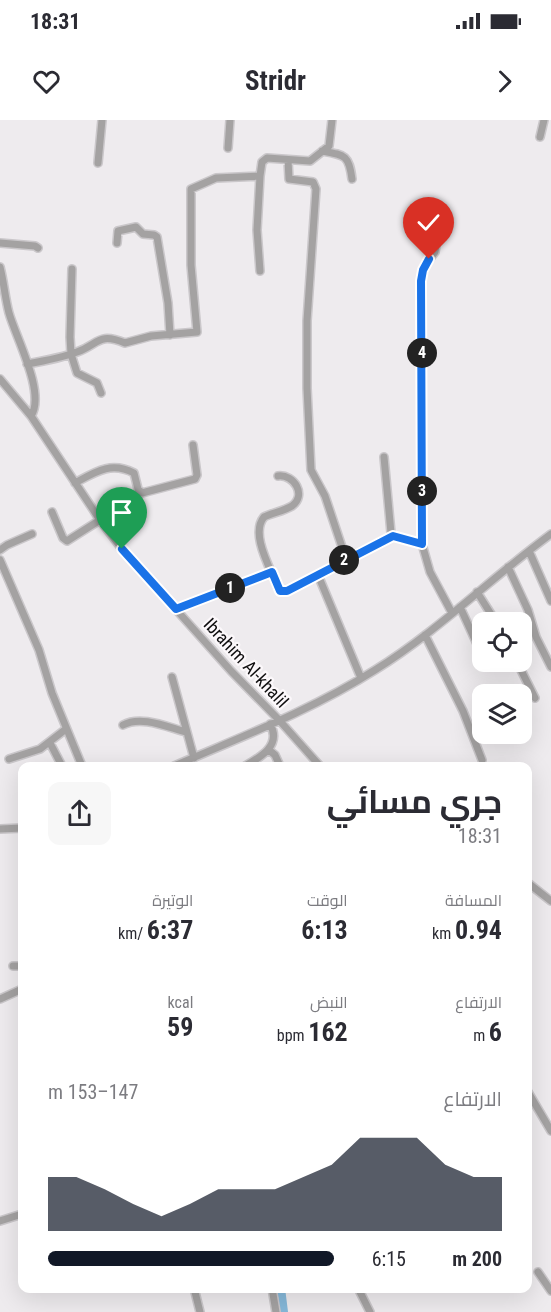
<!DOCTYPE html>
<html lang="ar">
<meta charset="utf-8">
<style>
body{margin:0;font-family:"Roboto Condensed",Cairo,sans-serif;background:#f7f7f7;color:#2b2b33;direction:rtl;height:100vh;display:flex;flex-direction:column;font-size:22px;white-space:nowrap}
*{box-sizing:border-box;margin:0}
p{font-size:20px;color:#7c7c81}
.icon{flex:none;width:33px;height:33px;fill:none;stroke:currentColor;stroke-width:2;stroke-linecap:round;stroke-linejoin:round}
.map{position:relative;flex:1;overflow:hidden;direction:ltr}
.panel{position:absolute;left:18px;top:642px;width:514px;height:531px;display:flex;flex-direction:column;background:#fff;border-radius:12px;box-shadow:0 6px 24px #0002;direction:rtl}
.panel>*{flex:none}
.fabs{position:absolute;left:472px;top:492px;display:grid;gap:12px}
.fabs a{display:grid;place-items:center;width:60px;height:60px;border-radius:12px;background:#fff;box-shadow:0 6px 24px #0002;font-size:30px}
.pin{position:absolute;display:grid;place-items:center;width:51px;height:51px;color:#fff;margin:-62px -26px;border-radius:50% 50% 50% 0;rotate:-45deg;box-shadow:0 0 6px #0007}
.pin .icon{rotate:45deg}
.km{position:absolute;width:30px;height:30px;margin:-15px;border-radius:50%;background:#222;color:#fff;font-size:16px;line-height:30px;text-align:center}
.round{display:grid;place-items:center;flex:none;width:63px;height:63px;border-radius:12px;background:#f7f7f7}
.headline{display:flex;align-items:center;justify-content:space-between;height:102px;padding:0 30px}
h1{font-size:33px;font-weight:700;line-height:45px}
.stats{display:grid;grid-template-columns:repeat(3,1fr);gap:9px;height:102px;padding:6px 30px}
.stats div{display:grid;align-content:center}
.stats b{font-size:26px;font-weight:700}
.stats small{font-size:16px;font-weight:400}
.stats p{font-size:16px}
.chart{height:168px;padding:12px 30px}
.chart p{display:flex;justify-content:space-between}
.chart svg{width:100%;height:108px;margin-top:6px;fill:#111827;opacity:.7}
ul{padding:0 30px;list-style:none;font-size:20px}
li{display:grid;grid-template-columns:96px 72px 1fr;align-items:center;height:45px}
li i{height:15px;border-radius:8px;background:#111827}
.status{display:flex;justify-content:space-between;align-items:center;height:42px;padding:0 30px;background:#fff;direction:ltr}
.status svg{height:16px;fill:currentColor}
header{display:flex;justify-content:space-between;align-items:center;height:78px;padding:0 30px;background:#fff;font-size:27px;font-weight:700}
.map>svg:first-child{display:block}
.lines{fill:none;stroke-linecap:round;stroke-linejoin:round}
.river{stroke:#86b8d9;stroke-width:8}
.minor-casing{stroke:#cac7ca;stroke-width:10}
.minor{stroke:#a4a2a2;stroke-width:7}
.route-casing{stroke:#fff;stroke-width:12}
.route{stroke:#1a73e8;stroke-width:8}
.labels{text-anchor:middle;stroke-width:4.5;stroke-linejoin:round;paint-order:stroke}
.street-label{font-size:18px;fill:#0e0d0e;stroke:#fcf8fb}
</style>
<div class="status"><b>18:31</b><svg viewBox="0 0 49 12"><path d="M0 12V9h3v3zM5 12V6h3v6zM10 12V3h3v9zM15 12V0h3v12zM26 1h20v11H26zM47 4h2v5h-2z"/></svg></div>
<header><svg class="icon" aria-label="forward" viewBox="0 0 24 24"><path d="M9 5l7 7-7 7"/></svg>Stridr<svg class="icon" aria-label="heart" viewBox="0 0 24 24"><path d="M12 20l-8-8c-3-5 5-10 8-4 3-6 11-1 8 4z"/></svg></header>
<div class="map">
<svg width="551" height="1192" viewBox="0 0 551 1192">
<rect width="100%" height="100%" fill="#eeebee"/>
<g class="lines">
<!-- river -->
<path class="river" d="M281 1168 284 1192"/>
<defs>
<path id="minor" d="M540 17 544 0
M228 28 230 0
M322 31C345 35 349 35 352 59
M288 40 289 59 313 62 316 69 307 201V268L311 350 325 376 346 439 318 455
M98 43 102 0
M0 123 35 126 38 128
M117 123 118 111 136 107 143 114 154 115 157 117 168 183 170 215
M436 125 435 132 425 145 421 161 422 424 430 452 452 493
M0 147C4 163 5 178 9 193 16 218 46 273 31 296
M72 149 70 217 71 234 77 253 97 263 101 273
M260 151 257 110 260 56
M27 244C44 241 61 238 77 232 99 224 98 212 125 223L151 216 197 212 191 145V69L216 58 260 56 262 42 267 38 310 41 329 26 332 0
M0 259 31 296 100 400 122 429 231 551 279 600 320 646
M384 337 391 413 393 416 422 424
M278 356C294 354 307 375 292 386 284 391 272 393 264 397 250 414 270 447 277 466L280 471H287L318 455 361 558
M75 363C95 352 111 341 134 353L138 369 142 373 195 359 197 355 193 325
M52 392 63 418 67 421 100 400
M0 430 7 425 32 414
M529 431 551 481
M346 439 393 416
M0 440 39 530 52 573 82 646
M508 447 528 490 536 517 551 547
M477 472 496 502
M460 487 483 537
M176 489 272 452
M425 515 463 591 482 640
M485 542 488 547
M517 542 535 578
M172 557 194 638
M123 605C141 595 167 607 186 612
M50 623 62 646
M269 630 275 635 280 646
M9 639 40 629 66 609
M174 646C241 617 312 590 375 550 438 511 491 458 551 414
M245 646C261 637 282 625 270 604
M0 709 22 708
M528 763 551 781
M13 846H22
M0 879 22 869
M528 972 551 1011
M0 1101 22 1094
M538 1152 551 1171
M194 1168 200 1192
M272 1168 276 1192
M358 1168 370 1192"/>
</defs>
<!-- minor casing -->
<use href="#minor" class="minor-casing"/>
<!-- minor -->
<use href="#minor" class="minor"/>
</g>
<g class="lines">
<defs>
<path id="route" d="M122 429 176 489 272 452 280 471H287L393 416 422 424 421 161 423 150 429 139"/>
</defs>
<!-- route casing -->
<use href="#route" class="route-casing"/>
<!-- route -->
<use href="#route" class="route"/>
</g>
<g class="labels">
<!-- street labels -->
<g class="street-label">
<text transform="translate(246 543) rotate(47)" y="6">Ibrahim Al-khalil</text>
</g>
</g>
</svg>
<div class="fabs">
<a><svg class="icon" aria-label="locate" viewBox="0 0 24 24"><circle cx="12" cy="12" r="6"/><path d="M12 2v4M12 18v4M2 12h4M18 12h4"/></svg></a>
<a><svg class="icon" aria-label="layers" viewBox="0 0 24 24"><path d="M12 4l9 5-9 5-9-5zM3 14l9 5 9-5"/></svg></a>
</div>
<div class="pin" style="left:122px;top:429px;background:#1e9e55"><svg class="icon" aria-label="arrive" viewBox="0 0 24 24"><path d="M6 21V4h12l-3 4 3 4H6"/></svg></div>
<div class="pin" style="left:429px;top:139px;background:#d93025"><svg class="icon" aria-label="check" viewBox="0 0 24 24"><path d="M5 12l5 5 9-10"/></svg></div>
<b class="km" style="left:230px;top:468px">1</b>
<b class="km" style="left:344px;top:440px">2</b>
<b class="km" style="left:422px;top:371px">3</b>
<b class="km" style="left:422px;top:233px">4</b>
<section class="panel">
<div class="headline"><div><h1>جري مسائي</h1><p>18:31</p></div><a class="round"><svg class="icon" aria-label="share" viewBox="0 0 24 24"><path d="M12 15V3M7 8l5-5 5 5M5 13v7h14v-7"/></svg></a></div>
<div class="stats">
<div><p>المسافة</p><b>0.94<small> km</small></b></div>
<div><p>الوقت</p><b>6:13</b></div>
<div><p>الوتيرة</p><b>6:37<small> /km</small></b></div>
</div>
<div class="stats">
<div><p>الارتفاع</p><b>6<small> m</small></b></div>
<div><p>النبض</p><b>162<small> bpm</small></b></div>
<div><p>kcal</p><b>59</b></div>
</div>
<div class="chart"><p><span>الارتفاع</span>147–153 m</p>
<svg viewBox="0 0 160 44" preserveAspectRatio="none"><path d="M0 44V22L10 22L20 27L30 33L40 38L50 33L60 27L70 27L80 27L90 22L100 17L110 6L120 6L130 6L140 17L150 22L160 22V44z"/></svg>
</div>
<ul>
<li><b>200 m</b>6:15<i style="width:100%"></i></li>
</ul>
</section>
</div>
